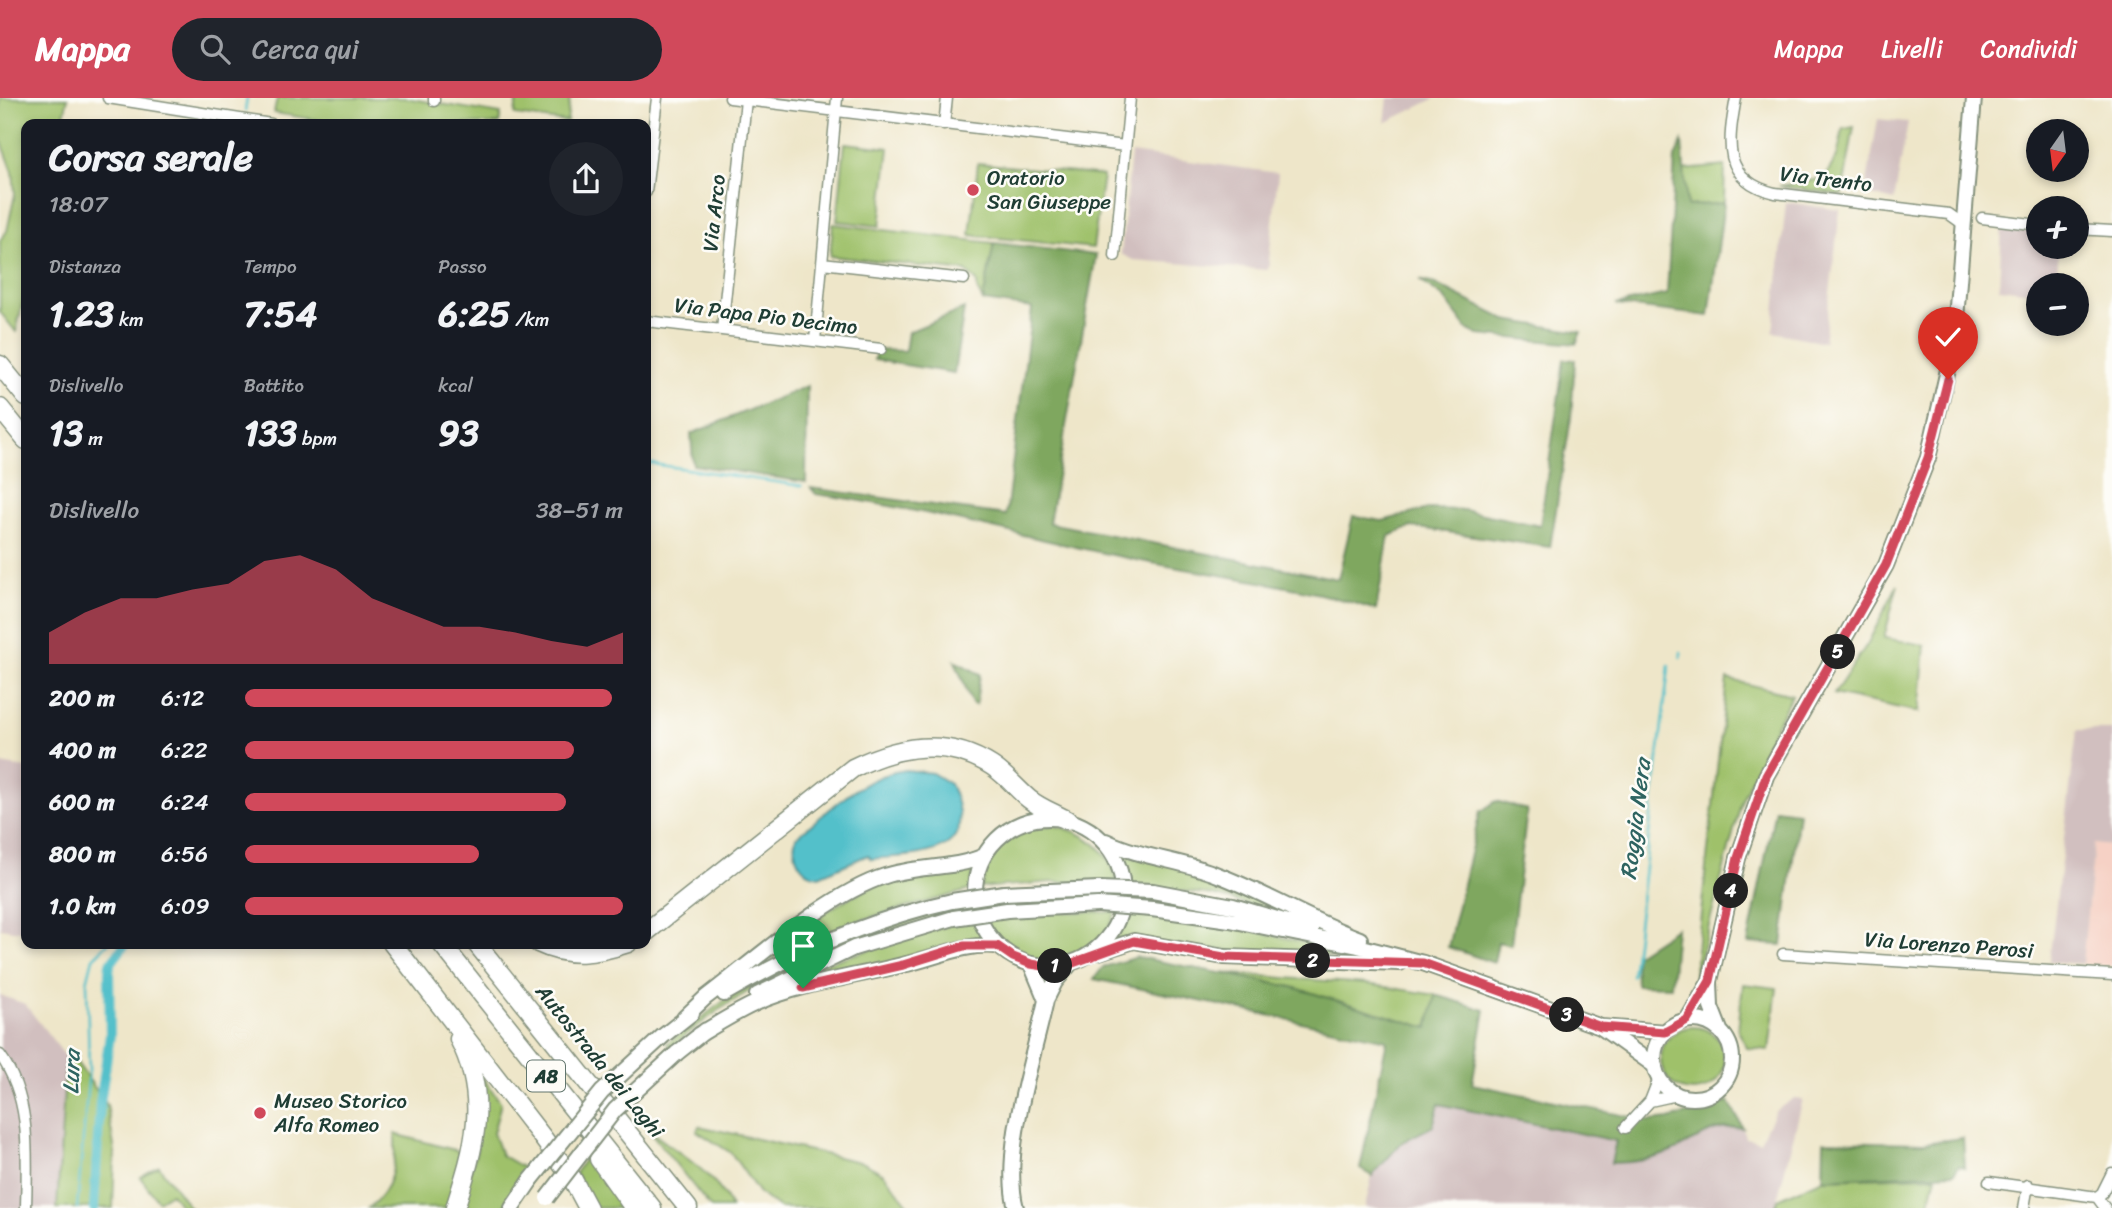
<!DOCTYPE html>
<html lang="it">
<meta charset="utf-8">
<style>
body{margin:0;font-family:Sriracha,sans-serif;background:#20242c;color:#f1f3f6;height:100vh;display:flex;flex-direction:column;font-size:26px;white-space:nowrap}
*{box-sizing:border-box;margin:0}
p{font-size:23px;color:#9ea1a6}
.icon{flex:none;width:38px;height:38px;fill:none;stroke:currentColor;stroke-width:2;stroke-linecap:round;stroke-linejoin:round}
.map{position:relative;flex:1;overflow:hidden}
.drawer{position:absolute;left:21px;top:21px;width:630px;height:830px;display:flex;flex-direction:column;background:#171b24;border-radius:14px;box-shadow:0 4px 10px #0003}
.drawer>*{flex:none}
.needle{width:46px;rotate:194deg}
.controls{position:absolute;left:2026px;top:21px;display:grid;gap:14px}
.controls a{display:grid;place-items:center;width:63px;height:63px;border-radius:50%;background:#171b24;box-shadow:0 4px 10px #0003;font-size:35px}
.pin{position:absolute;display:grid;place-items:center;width:60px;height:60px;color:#fff;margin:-72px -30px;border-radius:50% 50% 50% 0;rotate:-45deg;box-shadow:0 0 7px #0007}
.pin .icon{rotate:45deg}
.km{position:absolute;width:35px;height:35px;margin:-18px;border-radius:50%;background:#222;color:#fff;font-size:19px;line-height:35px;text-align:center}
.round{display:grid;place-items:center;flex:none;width:74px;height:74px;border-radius:37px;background:#20242c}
.headline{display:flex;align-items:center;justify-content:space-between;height:119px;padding:0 28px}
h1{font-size:38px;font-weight:700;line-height:52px}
.metrics{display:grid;grid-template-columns:repeat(3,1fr);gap:10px;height:119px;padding:7px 28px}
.metrics div{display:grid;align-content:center}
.metrics b{font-size:35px;font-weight:700}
.metrics small{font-size:19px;font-weight:400}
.metrics p{font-size:19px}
.chart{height:196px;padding:14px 28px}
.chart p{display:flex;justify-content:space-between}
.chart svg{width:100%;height:126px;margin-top:7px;fill:#d1495b;opacity:.7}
ul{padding:0 28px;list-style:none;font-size:23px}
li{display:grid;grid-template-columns:112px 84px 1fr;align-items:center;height:52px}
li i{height:18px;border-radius:9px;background:#d1495b}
header{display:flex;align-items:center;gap:42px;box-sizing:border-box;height:98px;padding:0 35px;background:#d1495b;color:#fff}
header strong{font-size:33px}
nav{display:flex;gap:38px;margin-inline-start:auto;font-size:24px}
.search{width:490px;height:63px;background:#20242c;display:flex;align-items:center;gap:18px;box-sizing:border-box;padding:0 24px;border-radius:38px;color:#9ea1a6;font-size:26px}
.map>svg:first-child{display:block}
.built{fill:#f6d1c5}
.industrial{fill:#d1bfbf}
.green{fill:#9fc16b;stroke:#5f7f50;stroke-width:2}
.forest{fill:#7fa75f;stroke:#4f724a;stroke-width:2}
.water{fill:#52c0ca;stroke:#387e7f;stroke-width:2}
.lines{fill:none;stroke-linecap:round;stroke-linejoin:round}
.stream{stroke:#52c0ca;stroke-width:2.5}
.canal{stroke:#52c0ca;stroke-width:10}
.street-casing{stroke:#86927e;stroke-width:13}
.secondary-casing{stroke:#86927e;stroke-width:18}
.highway-casing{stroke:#86927e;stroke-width:21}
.street{stroke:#fff;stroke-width:10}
.secondary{stroke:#fff;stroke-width:14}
.highway{stroke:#fff;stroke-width:18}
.secondary-bridge-casing{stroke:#86927e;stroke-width:18;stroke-linecap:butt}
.secondary-bridge{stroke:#fff;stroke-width:14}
.route-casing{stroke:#fff;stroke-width:14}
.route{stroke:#d1495b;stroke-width:9}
.poi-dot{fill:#d1495b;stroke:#fdfcf7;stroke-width:2.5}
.labels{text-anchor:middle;stroke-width:5;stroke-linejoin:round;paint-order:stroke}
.shield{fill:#fdfcf7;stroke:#62766e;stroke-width:2}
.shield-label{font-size:19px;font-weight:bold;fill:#1f3d34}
.poi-label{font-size:21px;fill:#1f3d34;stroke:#fdfcf7;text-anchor:start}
.street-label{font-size:21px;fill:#1f3d34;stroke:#fdfcf7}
.water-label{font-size:23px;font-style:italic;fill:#2e6461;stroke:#fdfcf7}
</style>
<header>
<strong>Mappa</strong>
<div class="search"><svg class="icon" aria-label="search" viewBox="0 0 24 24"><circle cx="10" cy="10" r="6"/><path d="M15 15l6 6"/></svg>Cerca qui</div>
<nav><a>Mappa</a><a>Livelli</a><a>Condividi</a></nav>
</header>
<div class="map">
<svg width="2112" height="1110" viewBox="0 0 2112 1110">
<rect width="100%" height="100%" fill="#fdfcf7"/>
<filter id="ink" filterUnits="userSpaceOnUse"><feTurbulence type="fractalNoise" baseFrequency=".0143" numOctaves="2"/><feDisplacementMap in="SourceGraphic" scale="14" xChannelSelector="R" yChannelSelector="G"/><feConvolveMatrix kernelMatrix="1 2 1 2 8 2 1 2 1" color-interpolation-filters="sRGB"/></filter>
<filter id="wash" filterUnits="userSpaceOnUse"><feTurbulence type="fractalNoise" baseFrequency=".00686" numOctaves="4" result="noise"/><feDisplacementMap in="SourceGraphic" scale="28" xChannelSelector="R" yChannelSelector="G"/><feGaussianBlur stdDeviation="1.57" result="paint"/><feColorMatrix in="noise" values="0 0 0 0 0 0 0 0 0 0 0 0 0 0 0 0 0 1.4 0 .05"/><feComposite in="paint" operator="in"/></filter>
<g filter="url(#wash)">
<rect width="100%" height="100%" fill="#eee6c9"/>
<!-- built -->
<path class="built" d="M2094 746 2112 748V868L2082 866Z"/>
<!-- industrial -->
<path class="industrial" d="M1388 0H1436L1385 25Z
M1878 21 1908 24 1894 103 1865 95Z
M1131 55 1278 75 1268 172 1133 162 1121 156Z
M1786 104 1840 112 1824 244 1773 234Z
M2002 128 2039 132V149H2059L2056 187H2039V195L1999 190Z
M2077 632H2112V748L2094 746 2082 866 2049 864Z
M0 666 26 670V834L0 830Z
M0 897 25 906 66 959 57 1110H0Z
M1794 1000 1803 1001 1775 1110H1365L1372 1078 1382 1064 1391 1053 1416 1036 1439 1006 1616 1043 1627 1065 1669 1055 1727 1027 1743 1030 1745 1040 1760 1043 1775 1013Z"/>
<!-- green -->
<path class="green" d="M0 0H68L62 26H26V189L16 234 0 214V142L7 133 15 96 13 74 0 39Z
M277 0H406L501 16 499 26H365L362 23 343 20 336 25 274 15Z
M517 0H570L567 24 515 17Z
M1854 29 1842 97 1779 88 1824 80 1837 59 1843 31Z
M845 45 889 50 880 128 837 123Z
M978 65 1103 78 1093 150 970 137Z
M1725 68 1724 105 1687 108 1684 72Z
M833 126 994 145 983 203 977 192V184L966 173 830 158Z
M1898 486 1884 540 1925 547 1919 614 1834 596 1868 545Z
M1727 581 1792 597 1766 647 1742 702 1693 887Z
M1052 727C1086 734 1110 750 1118 786L1052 784 981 790C991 751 1012 731 1052 727Z
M1122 757 1184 769 1277 809 1275 813 1212 797 1130 786Z
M974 770 970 792 861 822 759 866C798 834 844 794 894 782 921 775 948 775 974 770Z
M951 808V816C850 836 748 881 671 950L667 945 736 894 857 835Z
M1022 814H1116C1096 876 1015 878 985 823Z
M1127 814 1184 817 1363 858 1267 857 1117 841Z
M976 824 985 843 785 889 823 866 956 825Z
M1219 875 1367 886 1436 897 1428 930 1292 889Z
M1743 886 1777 890 1769 952 1747 950 1738 932Z
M1661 961a32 32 0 1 1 64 0a32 32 0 1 1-64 0Z
M72 958 107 1007 115 1054 113 1110H57L66 959Z
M469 961 501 1005 493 1035 501 1057 525 1071 503 1110H459L477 1051Z
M699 1028 864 1065 884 1076 911 1110H779L759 1095 731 1055 697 1033Z
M647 1030C677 1056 714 1072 731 1110H711Z
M395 1036 462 1054 447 1110H369C393 1090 396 1067 395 1036Z
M585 1060 625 1110H592L575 1075Z
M159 1068 190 1110H182L171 1095 158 1103 140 1079Z
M1936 1078 1928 1110H1775L1778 1101 1823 1081Z"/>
<!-- forest -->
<path class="forest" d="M1682 44 1687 108 1724 105 1709 218 1616 207 1667 196 1675 59Z
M994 145 1096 157 1049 425 1338 481 1353 418 1382 423 1428 411 1464 412 1540 428 1564 261 1575 262 1571 320 1550 449 1412 429 1389 438 1376 512C1296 485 1210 478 1127 460 1023 439 921 410 816 396L811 390 1006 417 1032 210 983 203Z
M1419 182 1435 186 1506 222 1581 234 1576 246 1478 237 1468 232 1444 200Z
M964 211 954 275 874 262 876 252 905 253 908 234Z
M807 288 806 384 693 367 691 336Z
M955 563 980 576 976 607 972 606Z
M1496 703 1527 712 1511 847 1498 844 1494 865 1448 849 1480 714Z
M1775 711 1799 714 1782 847 1748 845Z
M1676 830 1671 888 1636 887 1635 857Z
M1137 859 1292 889 1428 930 1436 897 1485 912 1472 986 1650 1023 1669 1021 1729 1004 1743 1030C1716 1025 1695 1044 1671 1054 1652 1062 1631 1065 1611 1065L1616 1043 1439 1006 1433 1028 1402 1044 1372 1078 1360 1071 1387 942 1094 881 1103 869Z
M1963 1040 1965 1069 1959 1068 1954 1075 1823 1081 1824 1043 1924 1045Z"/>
<!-- water -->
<path class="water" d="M906 672 932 675 950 686C984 760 921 756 871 761L868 757 819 778C800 776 791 756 796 739 828 714 864 676 906 672Z"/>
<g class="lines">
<!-- stream -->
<path class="stream" d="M245 13 247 0
M646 365 802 388
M1681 559V554
M1632 878 1669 568
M77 1110 89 972 87 884 93 860 108 845"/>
<!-- canal -->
<path class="canal" d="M94 1110 100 1005 110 937 109 874 110 866 126 845"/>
</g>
</g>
<g filter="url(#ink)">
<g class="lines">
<defs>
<path id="street" d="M108 0 271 26
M730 0 1125 48
M1736 0C1728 44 1721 82 1775 95L1949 116 1963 126
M434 3V0
M944 27 947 0
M646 94 657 0
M1982 120 2039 127
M2077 131 2112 133
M1115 158 1130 0
M822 165 964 181
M646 223 881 251
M722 232 746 2
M815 243 837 0
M1783 856 2112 877
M0 957C32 1001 27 1058 26 1110
M1650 1003 1677 997
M1625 1030 1650 1003 1659 980
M1989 1084 2097 1099
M2097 1099 2102 1095 2112 1075
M2097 1099 2105 1110
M2024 1110 2028 1087"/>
<path id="secondary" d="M975 794a74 74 0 1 1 148 0a74 74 0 1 1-148 0Z
M1106 743C1141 760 1181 762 1218 777 1266 795 1311 823 1360 841
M1153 793 1233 808 1311 831
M1004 795 1099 791
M1152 811 1230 822 1358 848 1423 865 1601 929 1665 934
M1007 812 1098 807
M1099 854 1134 843 1224 859 1400 865
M1031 866 1046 902
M1710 884 1711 909 1720 932
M724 896C796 854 870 821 952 803
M757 897 854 850 954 820
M684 920 705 900C754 863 828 796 885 778 918 767 952 772 984 758
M1654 961a39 39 0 1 1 78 0a39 39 0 1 1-78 0Z
M1687 922 1710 883 1738 760 1766 678 1886 467 1928 360 1954 245 1974 0
M1602 930 1655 968
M699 937C717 926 736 914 756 905 802 885 853 879 902 867 935 860 963 845 997 848
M663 938 692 915
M677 955 706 932
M512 1110 531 1082
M1016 1110C1001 1054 1034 960 1046 902L1055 884 1070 866"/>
<path id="highway" d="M0 267 26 299
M0 310 26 342
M646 834 853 670C899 647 947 639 992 668 1006 677 1016 690 1029 701 1040 710 1054 715 1067 722
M392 845 543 1040 572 1080 588 1110
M441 845 652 1110
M476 845 688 1110
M538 845C569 860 595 856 628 845
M599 1061 634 1110
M455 1110C474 1050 490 1001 459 941"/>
</defs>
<!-- street casing -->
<use href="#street" class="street-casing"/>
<!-- secondary casing -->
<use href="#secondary" class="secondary-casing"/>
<!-- highway casing -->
<use href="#highway" class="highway-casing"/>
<!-- street -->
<use href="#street" class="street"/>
<!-- secondary -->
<use href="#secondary" class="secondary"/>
<!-- highway -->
<use href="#highway" class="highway"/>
<defs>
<path id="secondary-bridge" d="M1099 791 1153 793
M952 803 1004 795
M1098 807 1152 811
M954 820 1007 812
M531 1082 602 994 663 938
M547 1100 615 1012 677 955"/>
</defs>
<!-- secondary-bridge casing -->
<use href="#secondary-bridge" class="secondary-bridge-casing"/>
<!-- secondary-bridge -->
<use href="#secondary-bridge" class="secondary-bridge"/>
</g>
</g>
<g class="lines" filter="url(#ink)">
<defs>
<path id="route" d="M803 890 903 867 964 848H997L1013 859 1031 866 1050 869 1070 866 1134 843 1224 859 1423 865 1601 929 1665 934 1687 922 1710 883 1738 760 1766 678 1886 467 1928 360 1948 281"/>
</defs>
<!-- route casing -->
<use href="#route" class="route-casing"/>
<!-- route -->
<use href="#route" class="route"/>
</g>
<!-- markers -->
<g class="poi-dot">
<circle cx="973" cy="92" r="7"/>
<circle cx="260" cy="1015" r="7"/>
</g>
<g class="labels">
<!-- shield labels -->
<rect class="shield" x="527" y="962.5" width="38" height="31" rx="5"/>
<g class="shield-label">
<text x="546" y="985">A8</text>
</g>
<!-- poi labels -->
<g class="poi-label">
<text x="987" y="87">Oratorio<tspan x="987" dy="24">San Giuseppe</tspan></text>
<text x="274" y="1010">Museo Storico<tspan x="274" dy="24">Alfa Romeo</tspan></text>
</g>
<!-- street labels -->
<g class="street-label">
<text transform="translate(1826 81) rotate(7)" y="7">Via Trento</text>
<text transform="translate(714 115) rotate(-84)" y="7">Via Arco</text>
<text transform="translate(766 218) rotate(7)" y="7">Via Papa Pio Decimo</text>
<text transform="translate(1949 847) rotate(4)" y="7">Via Lorenzo Perosi</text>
<text transform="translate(600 963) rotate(51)" y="7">Autostrada dei Laghi</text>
</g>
<!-- water labels -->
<g class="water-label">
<text transform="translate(1635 721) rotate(-83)" y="8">Roggia Nera</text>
<text transform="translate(71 974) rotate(-88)" y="8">Lura</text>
</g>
</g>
</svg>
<div class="controls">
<a><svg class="needle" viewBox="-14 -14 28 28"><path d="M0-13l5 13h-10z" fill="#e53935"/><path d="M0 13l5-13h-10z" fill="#9ea1a6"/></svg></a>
<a>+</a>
<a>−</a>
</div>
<div class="pin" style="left:803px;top:890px;background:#1e9e55"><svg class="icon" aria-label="arrive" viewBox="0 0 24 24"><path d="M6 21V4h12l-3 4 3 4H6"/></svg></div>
<div class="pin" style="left:1948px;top:281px;background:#d93025"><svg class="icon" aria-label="check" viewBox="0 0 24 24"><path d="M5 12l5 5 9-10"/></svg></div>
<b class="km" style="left:1055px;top:868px">1</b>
<b class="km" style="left:1313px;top:863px">2</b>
<b class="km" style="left:1567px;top:917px">3</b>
<b class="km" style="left:1731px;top:793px">4</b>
<b class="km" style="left:1838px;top:554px">5</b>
<section class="drawer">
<div class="headline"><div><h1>Corsa serale</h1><p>18:07</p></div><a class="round"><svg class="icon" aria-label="share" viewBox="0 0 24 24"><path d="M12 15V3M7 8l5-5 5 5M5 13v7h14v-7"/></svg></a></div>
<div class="metrics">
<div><p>Distanza</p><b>1.23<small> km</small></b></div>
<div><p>Tempo</p><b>7:54</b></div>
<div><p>Passo</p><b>6:25<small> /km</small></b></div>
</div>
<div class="metrics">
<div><p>Dislivello</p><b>13<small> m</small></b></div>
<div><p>Battito</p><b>133<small> bpm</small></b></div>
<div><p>kcal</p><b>93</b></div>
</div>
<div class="chart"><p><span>Dislivello</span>38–51 m</p>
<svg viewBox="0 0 160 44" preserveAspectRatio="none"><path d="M0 44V33L10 26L20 21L30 21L40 18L50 16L60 8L70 6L80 11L90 21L100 26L110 31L120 31L130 33L140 36L150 38L160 33V44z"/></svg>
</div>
<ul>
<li><b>200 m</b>6:12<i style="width:97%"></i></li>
<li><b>400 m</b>6:22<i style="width:87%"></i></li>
<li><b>600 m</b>6:24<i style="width:85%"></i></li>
<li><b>800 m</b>6:56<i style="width:62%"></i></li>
<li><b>1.0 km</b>6:09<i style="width:100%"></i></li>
</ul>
</section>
</div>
